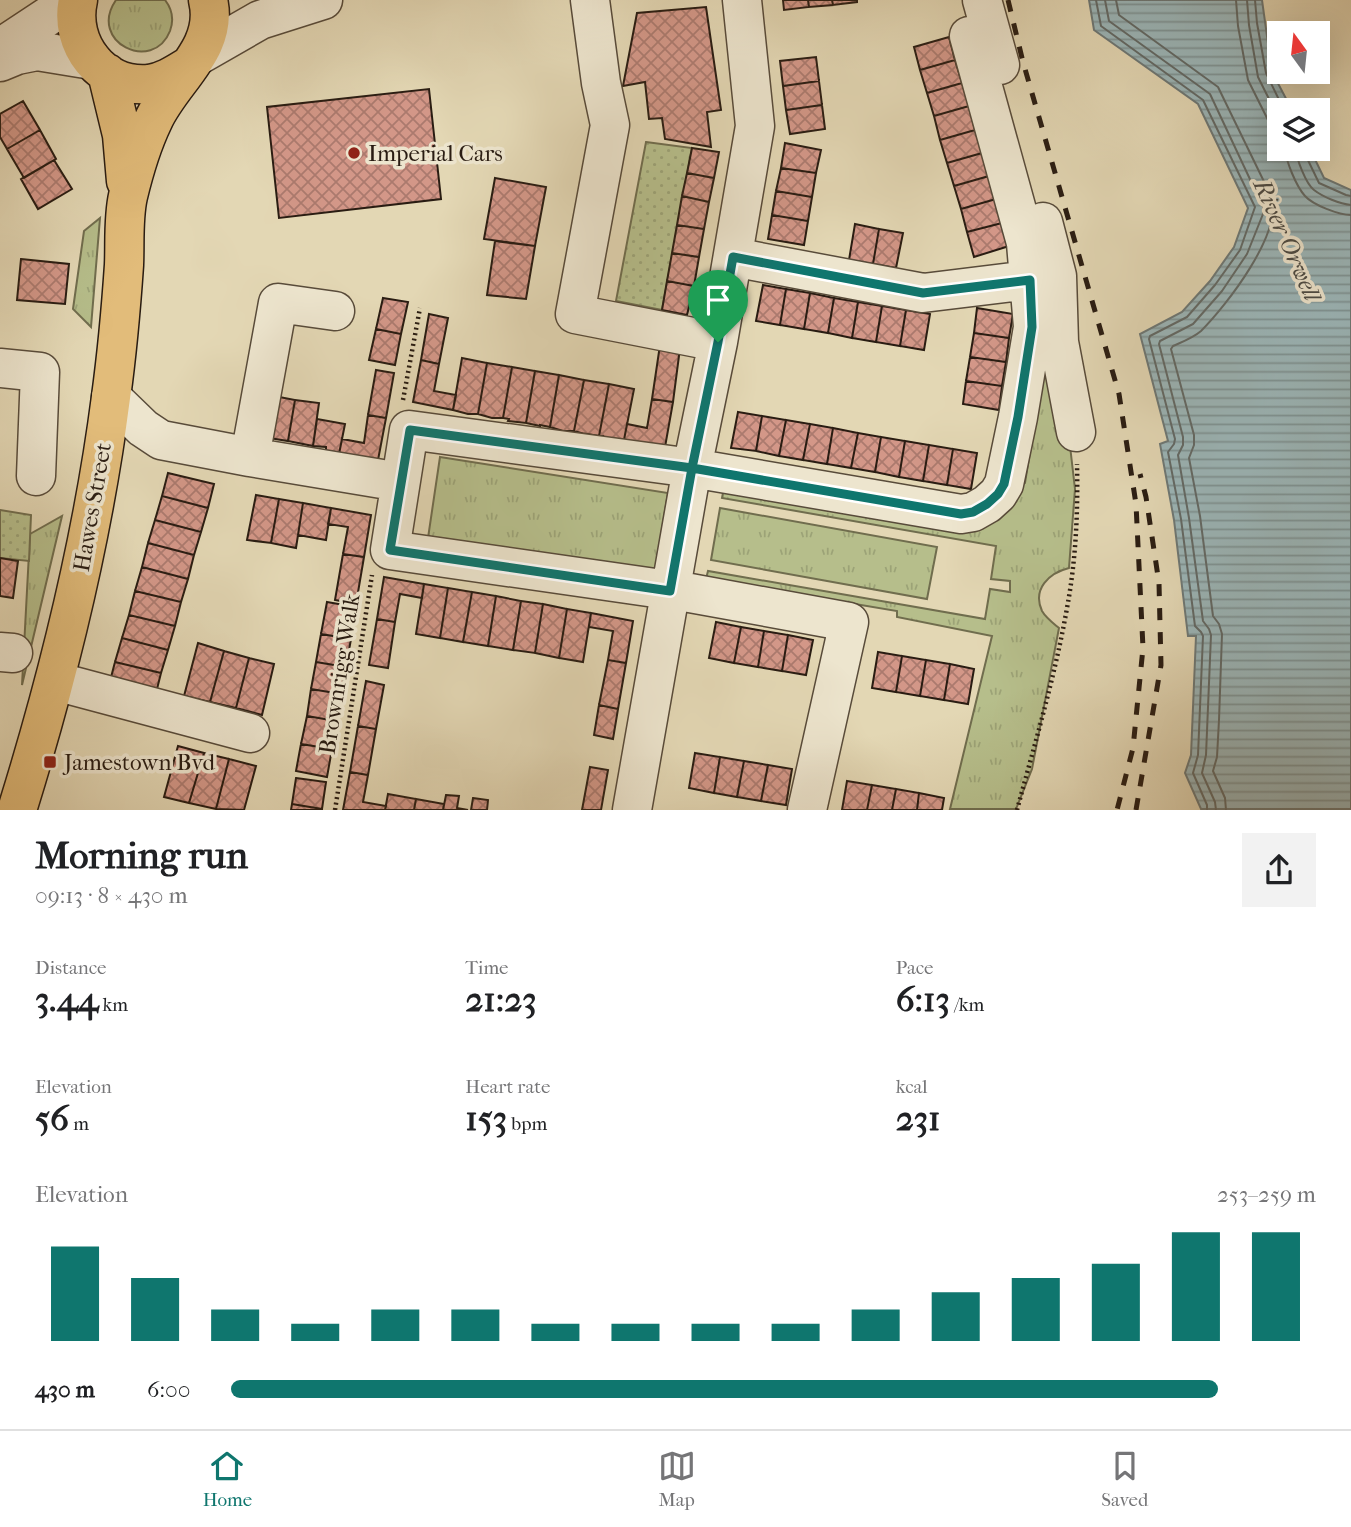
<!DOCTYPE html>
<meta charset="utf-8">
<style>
body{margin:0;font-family:"IM FELL French Canon",serif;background:#f2f2f2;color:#202124;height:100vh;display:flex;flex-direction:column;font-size:26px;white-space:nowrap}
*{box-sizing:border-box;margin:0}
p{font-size:23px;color:#757577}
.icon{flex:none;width:38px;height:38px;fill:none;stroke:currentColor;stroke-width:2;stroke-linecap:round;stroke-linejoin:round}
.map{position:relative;height:810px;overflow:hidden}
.sheet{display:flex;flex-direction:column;background:#fff;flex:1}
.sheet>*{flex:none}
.needle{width:46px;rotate:345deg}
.controls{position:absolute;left:1267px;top:21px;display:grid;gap:14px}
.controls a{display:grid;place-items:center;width:63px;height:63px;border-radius:0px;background:#fff;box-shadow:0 7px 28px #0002;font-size:35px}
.pin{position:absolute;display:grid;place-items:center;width:60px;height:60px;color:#fff;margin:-72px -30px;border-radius:50% 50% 50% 0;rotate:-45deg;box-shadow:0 0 7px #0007}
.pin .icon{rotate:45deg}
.round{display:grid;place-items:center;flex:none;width:74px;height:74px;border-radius:0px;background:#f2f2f2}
.headline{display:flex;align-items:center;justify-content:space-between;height:119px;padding:0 35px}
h1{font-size:38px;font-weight:700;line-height:52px}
.stats{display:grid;grid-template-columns:repeat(3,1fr);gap:10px;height:119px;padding:7px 35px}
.stats div{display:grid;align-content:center}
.stats b{font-size:35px;font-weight:700}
.stats small{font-size:19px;font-weight:400}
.stats p{font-size:19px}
.chart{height:196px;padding:14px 35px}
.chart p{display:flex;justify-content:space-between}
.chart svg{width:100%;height:126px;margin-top:7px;stroke:#0f766e;stroke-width:6}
ul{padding:0 35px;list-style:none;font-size:23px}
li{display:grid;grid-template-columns:112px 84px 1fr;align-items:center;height:52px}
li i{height:18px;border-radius:9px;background:#0f766e}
.dock{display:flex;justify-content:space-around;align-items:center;height:98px;border-top:2px solid #e0e0e0;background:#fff;font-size:19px;color:#757577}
.dock a{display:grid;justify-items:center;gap:4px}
.dock .current{color:#0f766e}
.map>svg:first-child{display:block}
.grass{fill:url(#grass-tufts);stroke:#706d4e;stroke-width:2}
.park{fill:url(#park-dots);stroke:#706d4e;stroke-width:2}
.water{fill:url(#water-rules);stroke:#6d7876;stroke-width:2}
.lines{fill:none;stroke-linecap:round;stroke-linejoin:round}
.shore{stroke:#626966;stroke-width:2}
.building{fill:url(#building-cross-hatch);stroke:#291c12;stroke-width:2}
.minor-casing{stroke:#584b3a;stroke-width:41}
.major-casing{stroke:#291c12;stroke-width:41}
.path{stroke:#291c12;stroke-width:4.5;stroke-dasharray:2 3.5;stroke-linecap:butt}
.minor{stroke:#ede5ce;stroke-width:38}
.major{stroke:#e2bc7a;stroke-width:38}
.rail{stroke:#291c12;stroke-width:5;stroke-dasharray:12 12;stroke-linecap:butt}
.route-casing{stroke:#fff;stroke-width:14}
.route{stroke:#0f766e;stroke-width:9}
.poi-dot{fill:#8f2418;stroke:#ede5ce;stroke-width:2.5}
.labels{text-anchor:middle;stroke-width:7;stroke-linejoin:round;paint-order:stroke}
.poi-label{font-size:23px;fill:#291c12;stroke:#ede5ce;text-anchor:start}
.street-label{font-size:23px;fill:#291c12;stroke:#ede5ce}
.water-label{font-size:24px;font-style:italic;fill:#4b4a44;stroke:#ede5ce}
</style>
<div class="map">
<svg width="1351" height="810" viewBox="0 0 1351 810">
<defs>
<pattern id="grass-tufts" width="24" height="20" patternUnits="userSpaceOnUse" patternTransform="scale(1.75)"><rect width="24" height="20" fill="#b6be8b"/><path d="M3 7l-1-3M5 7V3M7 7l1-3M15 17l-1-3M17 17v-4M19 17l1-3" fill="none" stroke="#9ca377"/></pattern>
<pattern id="park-dots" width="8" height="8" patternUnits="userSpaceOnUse" patternTransform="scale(1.75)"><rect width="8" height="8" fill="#b6be8b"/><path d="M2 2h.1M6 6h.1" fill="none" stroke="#9ca377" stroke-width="1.8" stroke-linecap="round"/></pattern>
<pattern id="water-rules" width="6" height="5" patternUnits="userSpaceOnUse" patternTransform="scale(1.75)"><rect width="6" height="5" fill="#9bb6b9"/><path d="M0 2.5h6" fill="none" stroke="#7e9395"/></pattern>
<pattern id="building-cross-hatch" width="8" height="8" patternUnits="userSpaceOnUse" patternTransform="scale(1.75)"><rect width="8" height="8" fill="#d39788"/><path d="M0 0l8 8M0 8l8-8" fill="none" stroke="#ab7a6e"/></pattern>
</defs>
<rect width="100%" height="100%" fill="#e3d7b4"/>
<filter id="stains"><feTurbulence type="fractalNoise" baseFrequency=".00286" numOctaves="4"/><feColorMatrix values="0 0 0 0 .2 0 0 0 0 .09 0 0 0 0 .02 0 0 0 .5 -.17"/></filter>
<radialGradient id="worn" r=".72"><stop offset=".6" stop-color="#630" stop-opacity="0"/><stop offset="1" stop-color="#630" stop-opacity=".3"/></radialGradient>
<!-- grass -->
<path class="grass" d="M116 0H165C172 9 174 20 170 31 153 74 87 42 116 0Z
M100 218 91 327 73 309 84 231Z
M1061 368 1075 489 1069 568C1049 573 1032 589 1042 611 1046 618 1053 623 1059 628L1032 769 1016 809H950L992 636 897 617V611L706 579 708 571 985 619 990 589 1010 592V581L991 579 996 546 722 498 725 483 957 525 1025 483 1034 427 1035 373Z
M440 457 668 493 654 578 428 538Z
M720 508 937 547 927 599 711 560Z
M62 516 22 685 30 534Z"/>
<!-- park -->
<path class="park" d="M646 142 692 148 662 310 616 301Z
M0 510 31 515 29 561 0 558Z"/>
<!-- water -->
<path class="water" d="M1089 0H1262L1272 72 1292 110H1279V149H1310L1324 178 1351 190V809H1201L1185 773 1191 755 1196 636H1188L1174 520 1160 444 1168 441 1140 334 1182 312 1210 281 1234 247 1248 208 1198 104 1094 30Z"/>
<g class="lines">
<!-- shore -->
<path class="shore" d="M1096 0 1101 26 1203 100 1255 207 1240 250 1215 285 1187 317 1150 336 1149 339 1175 439 1174 444 1168 452 1181 519 1195 626 1201 632 1203 636 1198 755 1193 773 1207 805V810
M1105 0 1109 21 1210 94 1263 207V214L1247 254 1222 291 1193 324 1160 341 1159 344 1183 437V445L1178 455 1189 518 1203 621 1209 629 1211 635 1206 755 1202 773 1215 802 1216 810
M1116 0 1119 15 1218 87 1271 196C1284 232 1226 306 1201 331 1193 338 1182 342 1173 346L1171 349 1194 435V445L1189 458 1200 516 1213 616 1219 624 1222 634 1219 720 1217 757 1213 771 1225 798 1226 810
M1236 0 1238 26 1248 80 1269 122 1279 133
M1247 0 1249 25 1258 77 1279 119
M1255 0 1257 23 1266 73 1284 110
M1285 149C1286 161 1296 186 1305 196 1313 205 1339 215 1351 215
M1296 149C1296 158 1306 184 1314 190 1323 197 1340 204 1351 205
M1305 149V154L1319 183 1346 195 1351 196"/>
</g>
<!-- building -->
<path class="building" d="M783 0H808L809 7 784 10Z
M808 0H832L833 5 809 7Z
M832 0H857V2L833 5Z
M706 7 721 110 707 112 711 147 665 139 662 118 649 119 645 82 623 86 637 13Z
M949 37 955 60 920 70 914 47Z
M816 57 819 81 783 86 780 61Z
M955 60 962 83 927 93 920 70Z
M819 81 822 105 786 110 783 86Z
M962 83 969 106 934 116 927 93Z
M429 89 441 199 279 218 267 107Z
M23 101 40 130 7 149 0 137V114Z
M822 105 825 129 790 134 786 110Z
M969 106 975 130 940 140 934 116Z
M40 130 56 159 24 178 7 149Z
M975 130 982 153 947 163 940 140Z
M785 143 821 150 816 173 781 168Z
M692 148 719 152 714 178 687 173Z
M982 153 989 176 954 186 947 163Z
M54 160 72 189 38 209 21 179Z
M781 168 816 173 812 197 776 191Z
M687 173 714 178 709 202 682 196Z
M989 176 996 199 961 209 954 186Z
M495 178 546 187 535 246 484 239Z
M776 191 812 197 808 221 772 215Z
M682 196 709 202 704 229 677 225Z
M996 199 1002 223 967 232 961 209Z
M772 215 808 221 804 245 768 239Z
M1002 223 1009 246 974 257 967 232Z
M855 224 879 229 873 264 849 260Z
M677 225 704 229 699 257 672 253Z
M879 229 903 233 896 268 873 264Z
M495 241 535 246 526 299 487 295Z
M672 253 699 257 694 286 667 281Z
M21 259 69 264 65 304 17 300Z
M667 281 694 286 687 315 662 310Z
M763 285 786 289 780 325 756 321Z
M786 289 810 293 804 329 780 325Z
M810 293 834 298 828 333 804 329Z
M383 298 408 302 401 334 376 329Z
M834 298 858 302 852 338 828 333Z
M858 302 882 306 876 342 852 338Z
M882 306 906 310 900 346 876 342Z
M977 308 1013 314 1009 338 974 333Z
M906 310 930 314 924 350 900 346Z
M429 314 448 318 439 364 421 360Z
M376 329 401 334 395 365 369 360Z
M974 333 1009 338 1006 362 970 357Z
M660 345 680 348 673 402 652 399Z
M970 357 1006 362 1002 386 966 381Z
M462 358 487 363 478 414H468L453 410Z
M421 360 439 364 434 391 456 395 453 410 413 402Z
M487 363 512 367 503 418H492L478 414Z
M512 367 535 371 526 423 508 421 509 419 503 418Z
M376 370 394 373 386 418 368 415Z
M535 371 559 375 550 427 540 425V426L526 423Z
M559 375 584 380 574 431H563L550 427Z
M584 380 609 384 599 436 587 434 588 435 574 431Z
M966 381 1002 386 999 410 963 404Z
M609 384 634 389 624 440 603 438V436H599Z
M269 395 295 400 288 441 263 437Z
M652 399 673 402 665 447 624 440 627 424 647 428Z
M295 400 319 403 313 446 288 441Z
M738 412 762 416 756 451 731 448Z
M368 415 386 418 378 460 339 454 342 439 364 443Z
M762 416 786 420 779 456 756 451Z
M317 419 345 424 339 454 326 452V447L313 446Z
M786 420 810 424 803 460 779 456Z
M810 424 833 428 827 464 803 460Z
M833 428 858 433 851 468 827 464Z
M858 433 881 437 875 472 851 468Z
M881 437 905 441 899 477 875 472Z
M905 441 929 445 923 481 899 477Z
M929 445 953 449 947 485 923 481Z
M953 449 977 453 971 489 947 485Z
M168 473 214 484 208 508 162 496Z
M256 495 279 499 271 543 247 540Z
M162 496 208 508 201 532 155 520Z
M279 499 303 503 296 548 271 543Z
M303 503 331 508 326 540 298 535Z
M331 508 371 515 364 557 343 554 348 527 328 524Z
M155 520 201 532 194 555 148 543Z
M148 543 194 555 188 579 142 567Z
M343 554 364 557 356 604 335 600Z
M0 558 18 561 13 598 0 596Z
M142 567 188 579 181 602 135 591Z
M384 577 424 584 422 598 400 594 395 622 377 619Z
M424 584 448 588 440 638 416 634Z
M448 588 472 592 463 642 440 638Z
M135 591 181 602 175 626 129 615Z
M472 592 496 596 488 646 463 642Z
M496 596 521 601 513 650 488 646Z
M521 601 543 604 535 653 513 650Z
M327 602 356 607 351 639 321 634Z
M543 604 567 609 559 658 535 653Z
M567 609 591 613 583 662 559 658Z
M591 613 633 621 626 663 608 660 613 631 589 627Z
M129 615 175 626 168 650 122 638Z
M377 619 395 622 388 668 369 665Z
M716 622 741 627 734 663 709 658Z
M741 627 764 631 758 667 734 663Z
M764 631 788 635 782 671 758 667Z
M321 634 351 639 346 667 316 662Z
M788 635 813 640 806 675 782 671Z
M122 638 168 650 161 673 115 662Z
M198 643 224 651 210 702 184 696Z
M224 651 249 658 236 708 210 702Z
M878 652 902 656 896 692 872 688Z
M902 656 926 660 920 696 896 692Z
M249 658 274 664 262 715 236 708Z
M608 660 626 663 618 709 599 705Z
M926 660 950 664 944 700 920 696Z
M115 662 161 673 155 697 109 685Z
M316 662 346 667 341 694 311 689Z
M950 664 974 669 968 704 944 700Z
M366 681 384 685 376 729 358 726Z
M311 689 341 694 336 721 307 716Z
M599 705 618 709 613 739 594 735Z
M307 716 336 721 332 749 301 744Z
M358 726 376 729 368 775 350 772Z
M301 744 332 749 327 777 296 771Z
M178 746 204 753 189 803 164 797Z
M204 753 229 759 216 809 189 803Z
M695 753 720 757 714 793 689 788Z
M720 757 744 761 737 797 714 793Z
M229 759 256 766 244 810 216 809Z
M744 761 768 765 761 801 737 797Z
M768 765 792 769 786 805 761 801Z
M590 767 608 770 601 810H582Z
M350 772 368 775 363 802 386 806 385 810H343Z
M296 778 326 782 322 809 292 804Z
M847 781 872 785 867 810H842Z
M872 785 896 789 892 810H867Z
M896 789 919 793 917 810H892Z
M919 793 944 798 942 810H917Z
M388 794 416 799 414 810H385Z
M446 795 459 796 457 808 468 810H443Z
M473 798 488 800 487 810H471Z
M416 799 444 804 443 810H414Z
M292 804 322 809V810H291Z"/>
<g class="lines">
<defs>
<path id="minor" d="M590 0 601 83 610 125 575 314 718 342
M982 0 1000 65
M0 48 50 15 67 0
M199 55 260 20 323 0
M0 62 17 55 37 51 92 60
M1043 222 1057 276 1059 342 1076 432
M733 257 923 293 1030 280
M0 368 40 372 36 476
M111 397 143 428 161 440 250 457 400 482
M250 457 278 303 335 311
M0 652 13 653
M55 681 250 733
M632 810 692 468 718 342 755 126 742 0
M807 810 849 622 690 593 390 550 409 430 692 468 961 514 973 512 987 504 998 494 1004 484 1018 417 1033 327 1026 243 969 36"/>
<path id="major" d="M78 0C68 44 102 88 149 84 164 82 176 74 189 66
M107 73 122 135 126 181
M17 810C59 675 93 537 111 397 117 353 121 309 124 265 125 242 123 218 128 196 134 171 142 144 153 121 171 80 220 49 208 0"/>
</defs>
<!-- minor casing -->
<use href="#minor" class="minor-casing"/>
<!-- major casing -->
<use href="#major" class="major-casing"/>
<!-- path -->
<path class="path" d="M403 400 420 308
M335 810 372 575
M1017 810C1035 743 1055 676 1067 608 1076 560 1078 512 1077 464"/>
<!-- minor -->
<use href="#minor" class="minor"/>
<!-- major -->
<use href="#major" class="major"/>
<!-- rail -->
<path class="rail" d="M1008 0 1023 62 1119 394 1136 504 1143 648 1133 748 1117 810
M1136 810 1161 665 1159 583 1146 497 1140 474"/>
</g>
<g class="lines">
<defs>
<path id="route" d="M718 342 692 468 410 430 390 550 670 591 692 468 961 514 973 512 987 504 998 494 1004 484 1018 417 1032 327 1030 280 923 293 733 257 718 342"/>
</defs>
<!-- route casing -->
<use href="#route" class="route-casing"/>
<!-- route -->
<use href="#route" class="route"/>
</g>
<!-- markers -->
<g class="poi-dot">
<circle cx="354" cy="153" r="7"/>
<rect x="43" y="755" width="14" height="14" rx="3.5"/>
</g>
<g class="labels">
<!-- poi labels -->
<g class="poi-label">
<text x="368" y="161">Imperial Cars</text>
<text x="64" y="770">Jamestown Bvd</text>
</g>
<!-- street labels -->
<g class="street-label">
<text transform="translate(92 507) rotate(-80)" y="8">Hawes Street</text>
<text transform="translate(339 674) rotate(-81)" y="8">Brownrigg Walk</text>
</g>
<!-- water labels -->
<g class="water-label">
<text transform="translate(1287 240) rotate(66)" y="8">River Orwell</text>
</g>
</g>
<rect width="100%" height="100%" filter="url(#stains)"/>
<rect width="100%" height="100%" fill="url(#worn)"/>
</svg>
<div class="controls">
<a><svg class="needle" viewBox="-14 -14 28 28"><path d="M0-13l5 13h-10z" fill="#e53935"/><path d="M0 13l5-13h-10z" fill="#757577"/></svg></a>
<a><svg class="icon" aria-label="layers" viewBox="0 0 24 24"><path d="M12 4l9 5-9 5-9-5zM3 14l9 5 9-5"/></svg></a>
</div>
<div class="pin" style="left:718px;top:342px;background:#1e9e55"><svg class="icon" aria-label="arrive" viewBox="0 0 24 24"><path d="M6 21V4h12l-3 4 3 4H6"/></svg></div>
</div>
<section class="sheet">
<div class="headline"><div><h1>Morning run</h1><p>09:13 · 8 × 430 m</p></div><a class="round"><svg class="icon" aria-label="share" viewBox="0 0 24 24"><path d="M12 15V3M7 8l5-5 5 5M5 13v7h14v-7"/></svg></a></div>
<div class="stats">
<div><p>Distance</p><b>3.44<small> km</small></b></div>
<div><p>Time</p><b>21:23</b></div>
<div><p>Pace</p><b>6:13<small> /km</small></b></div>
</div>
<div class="stats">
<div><p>Elevation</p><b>56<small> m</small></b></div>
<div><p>Heart rate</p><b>153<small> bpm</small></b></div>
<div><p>kcal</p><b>231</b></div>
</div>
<div class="chart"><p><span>Elevation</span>253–259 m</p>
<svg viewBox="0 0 160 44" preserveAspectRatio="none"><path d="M5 44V11M15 44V22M25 44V33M35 44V38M45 44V33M55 44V33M65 44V38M75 44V38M85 44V38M95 44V38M105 44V33M115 44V27M125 44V22M135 44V17M145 44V6M155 44V6"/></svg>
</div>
<ul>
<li><b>430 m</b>6:00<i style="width:91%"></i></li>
</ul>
</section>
<nav class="dock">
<a class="current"><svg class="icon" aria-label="home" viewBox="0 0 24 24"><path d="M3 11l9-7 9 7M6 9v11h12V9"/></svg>Home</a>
<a><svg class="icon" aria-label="map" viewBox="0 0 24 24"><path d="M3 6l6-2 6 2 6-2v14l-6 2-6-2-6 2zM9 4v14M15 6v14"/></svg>Map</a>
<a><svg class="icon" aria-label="saved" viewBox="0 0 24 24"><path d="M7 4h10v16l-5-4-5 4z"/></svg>Saved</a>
</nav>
